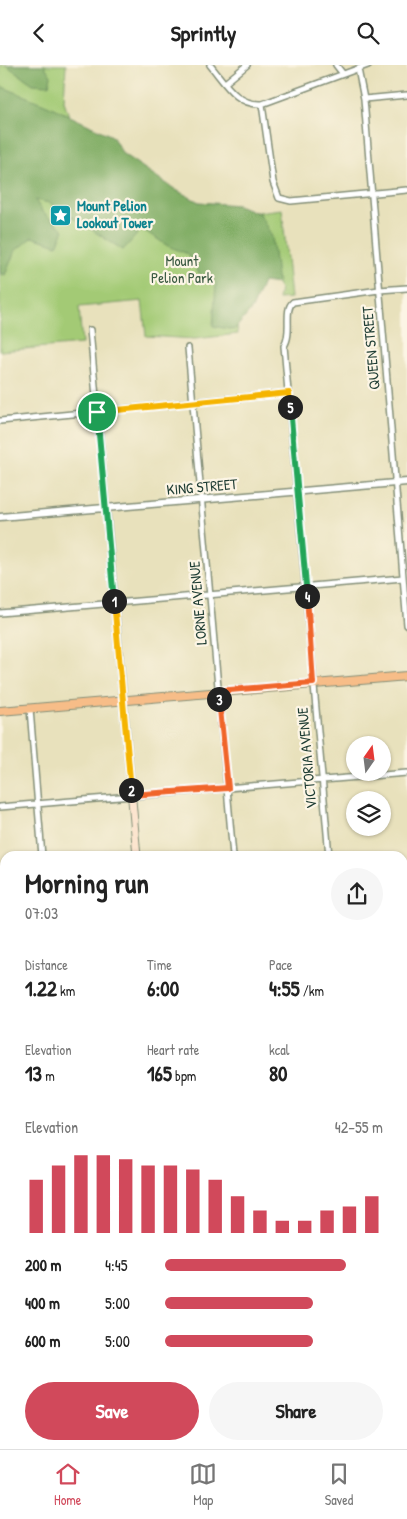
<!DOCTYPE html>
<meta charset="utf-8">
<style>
body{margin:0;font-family:"Patrick Hand",sans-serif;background:#f6f6f6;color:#222;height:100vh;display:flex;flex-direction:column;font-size:19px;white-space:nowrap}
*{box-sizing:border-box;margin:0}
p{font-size:16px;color:#767676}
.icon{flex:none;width:28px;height:28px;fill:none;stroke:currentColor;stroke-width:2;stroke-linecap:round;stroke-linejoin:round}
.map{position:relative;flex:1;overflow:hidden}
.details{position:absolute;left:0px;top:786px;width:408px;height:599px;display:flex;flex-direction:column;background:#fff;border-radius:15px 15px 0 0;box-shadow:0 1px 4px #0004}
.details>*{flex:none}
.needle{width:32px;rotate:14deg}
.buttons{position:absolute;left:346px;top:671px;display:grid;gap:10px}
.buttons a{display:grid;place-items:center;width:45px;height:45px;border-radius:50%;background:#fff;box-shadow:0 1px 4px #0004;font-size:25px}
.pin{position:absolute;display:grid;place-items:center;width:42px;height:42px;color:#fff;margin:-21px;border:2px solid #fff;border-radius:50%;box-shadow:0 1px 5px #0007}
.km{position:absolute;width:25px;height:25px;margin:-12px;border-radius:50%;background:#222;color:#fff;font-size:14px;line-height:25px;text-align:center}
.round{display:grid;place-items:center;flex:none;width:52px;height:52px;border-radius:26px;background:#f6f6f6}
.headline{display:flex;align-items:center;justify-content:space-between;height:85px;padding:0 25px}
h1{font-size:28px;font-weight:700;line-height:38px}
.stats{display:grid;grid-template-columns:repeat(3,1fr);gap:8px;height:85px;padding:5px 25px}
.stats div{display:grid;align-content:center}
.stats b{font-size:21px;font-weight:700}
.stats small{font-size:14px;font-weight:400}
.stats p{font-size:14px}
.chart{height:140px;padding:10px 25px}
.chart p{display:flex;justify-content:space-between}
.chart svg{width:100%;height:90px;margin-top:5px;stroke:#d1495b;stroke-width:6}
.primary-button{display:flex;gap:10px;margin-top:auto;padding:10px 25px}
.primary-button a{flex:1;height:58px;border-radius:30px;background:#d1495b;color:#fff;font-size:20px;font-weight:700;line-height:58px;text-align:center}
.primary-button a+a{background:#f6f6f6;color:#222}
ul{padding:0 25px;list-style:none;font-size:16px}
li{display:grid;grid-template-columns:80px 60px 1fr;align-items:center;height:38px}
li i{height:12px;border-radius:6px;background:#d1495b}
header{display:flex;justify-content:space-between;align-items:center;height:65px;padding:0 25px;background:#fff;font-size:22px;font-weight:700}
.tab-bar{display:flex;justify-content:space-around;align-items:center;height:70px;border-top:1px solid #e0e0e0;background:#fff;font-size:14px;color:#767676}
.tab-bar a{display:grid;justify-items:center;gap:2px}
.tab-bar .selected{color:#d1495b}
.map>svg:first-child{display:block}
.green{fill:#a3ca75;stroke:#618454}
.forest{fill:#82ae66;stroke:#50764d}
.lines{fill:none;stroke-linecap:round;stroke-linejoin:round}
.minor-casing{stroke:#848f78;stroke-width:8}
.tertiary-casing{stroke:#848f78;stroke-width:9}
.secondary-casing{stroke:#848f78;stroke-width:9}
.primary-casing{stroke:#848f78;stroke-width:10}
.minor{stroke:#fff;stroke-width:5}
.tertiary{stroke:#fff;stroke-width:6}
.secondary{stroke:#fce5cf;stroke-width:7}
.primary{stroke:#f7bd88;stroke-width:8}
.split-1-casing{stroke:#fff;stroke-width:10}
.split-2-casing{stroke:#fff;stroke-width:10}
.split-3-casing{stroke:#fff;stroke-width:10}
.split-4-casing{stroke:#fff;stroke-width:10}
.split-5-casing{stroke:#fff;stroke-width:10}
.split-6-casing{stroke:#fff;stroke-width:10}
.split-1{stroke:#22a559;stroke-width:6}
.split-2{stroke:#f5b400;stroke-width:6}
.split-3{stroke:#f0652b;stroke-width:6}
.split-4{stroke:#f0652b;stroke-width:6}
.split-5{stroke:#22a559;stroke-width:6}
.split-6{stroke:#f5b400;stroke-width:6}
.labels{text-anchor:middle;stroke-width:4.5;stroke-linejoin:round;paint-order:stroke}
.culture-label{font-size:15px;font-weight:bold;fill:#0d838f;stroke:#fcf5e5;text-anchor:start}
.park-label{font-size:15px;fill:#395941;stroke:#fcf5e5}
.street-label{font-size:15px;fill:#1f3d34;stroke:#fcf5e5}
</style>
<header><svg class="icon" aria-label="back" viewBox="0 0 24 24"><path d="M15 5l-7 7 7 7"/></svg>Sprintly<svg class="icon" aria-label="search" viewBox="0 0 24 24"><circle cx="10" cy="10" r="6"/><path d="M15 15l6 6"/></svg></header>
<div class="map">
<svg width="407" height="1384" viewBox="0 0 407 1384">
<rect width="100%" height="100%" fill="#fcf5e5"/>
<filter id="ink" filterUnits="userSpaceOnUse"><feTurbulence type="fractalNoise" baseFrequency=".02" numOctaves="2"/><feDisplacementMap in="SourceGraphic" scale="10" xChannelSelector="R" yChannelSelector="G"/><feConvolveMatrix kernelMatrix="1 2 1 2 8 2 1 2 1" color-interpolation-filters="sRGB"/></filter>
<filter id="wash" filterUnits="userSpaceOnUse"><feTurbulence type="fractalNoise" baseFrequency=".0096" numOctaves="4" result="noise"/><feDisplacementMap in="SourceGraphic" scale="20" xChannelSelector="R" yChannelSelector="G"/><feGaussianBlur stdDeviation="1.12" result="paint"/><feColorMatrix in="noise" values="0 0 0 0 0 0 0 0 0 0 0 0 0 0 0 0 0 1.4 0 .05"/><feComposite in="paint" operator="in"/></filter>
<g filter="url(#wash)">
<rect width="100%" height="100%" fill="#e8e1bc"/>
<!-- green -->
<path class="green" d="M0 0H66L64 36 84 95 88 113 249 148 282 144 291 233 278 234 280 224 269 207 232 210 238 269 195 274 146 271 142 236 79 242 82 279 0 286Z"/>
<!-- forest -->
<path class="forest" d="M6 0H44L51 11 49 20 33 19Z
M0 21 47 40 112 71 123 89 176 125 199 137 238 140 260 149 272 172 278 219 263 217 252 244 234 265 213 261 216 219 213 213 200 210 188 189 168 181 142 164 123 185 50 138 35 135 43 148 64 165 57 180 32 172 15 186 5 210 0 208Z
M407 1199V1384H301L305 1380H402V1200Z"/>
</g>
<g filter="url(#ink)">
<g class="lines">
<defs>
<path id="minor" d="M210 0C225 18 237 41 262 39L368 0
M336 0 343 9
M358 4 364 34 407 560
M225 18 247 0
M364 34 407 30
M262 39 273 117 279 133 291 136 407 125
M90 265 106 443
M188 283 233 791
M0 356 289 328
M0 548 403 513
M30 644 42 791
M0 742 407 708
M329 791 284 281C293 268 283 245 293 237L379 225 407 223
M402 804H407
M0 840H5
M402 901H407
M0 937H5
M0 1034 5 1033"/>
<path id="tertiary" d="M106 443 123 634
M0 452 407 417
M402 998 407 997"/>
<path id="secondary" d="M123 634 137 791
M192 1380 193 1384"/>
<path id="primary" d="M0 646 407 611"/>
</defs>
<!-- minor casing -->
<use href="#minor" class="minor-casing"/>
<!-- tertiary casing -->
<use href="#tertiary" class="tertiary-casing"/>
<!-- secondary casing -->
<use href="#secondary" class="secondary-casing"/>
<!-- primary casing -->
<use href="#primary" class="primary-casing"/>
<!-- minor -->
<use href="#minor" class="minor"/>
<!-- tertiary -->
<use href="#tertiary" class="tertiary"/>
<!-- secondary -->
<use href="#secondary" class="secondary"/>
<!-- primary -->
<use href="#primary" class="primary"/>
</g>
</g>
<g class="lines" filter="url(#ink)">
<defs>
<path id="split-1" d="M97 347 114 536"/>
<path id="split-2" d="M114 536 131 725"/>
<path id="split-3" d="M131 725V730L228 723 219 634"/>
<path id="split-4" d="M219 634 218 626 313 618 307 531"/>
<path id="split-5" d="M290 342 307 531"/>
<path id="split-6" d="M97 347 289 328 290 342"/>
</defs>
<!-- split-1 casing -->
<use href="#split-1" class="split-1-casing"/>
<!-- split-2 casing -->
<use href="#split-2" class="split-2-casing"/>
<!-- split-3 casing -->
<use href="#split-3" class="split-3-casing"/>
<!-- split-4 casing -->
<use href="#split-4" class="split-4-casing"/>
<!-- split-5 casing -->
<use href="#split-5" class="split-5-casing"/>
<!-- split-6 casing -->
<use href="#split-6" class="split-6-casing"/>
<!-- split-1 -->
<use href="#split-1" class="split-1"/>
<!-- split-2 -->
<use href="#split-2" class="split-2"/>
<!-- split-3 -->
<use href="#split-3" class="split-3"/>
<!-- split-4 -->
<use href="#split-4" class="split-4"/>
<!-- split-5 -->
<use href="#split-5" class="split-5"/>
<!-- split-6 -->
<use href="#split-6" class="split-6"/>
</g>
<!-- icons -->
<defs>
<symbol id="sight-square" viewBox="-11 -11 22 22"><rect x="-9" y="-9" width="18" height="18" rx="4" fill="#0f9aa8" stroke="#fcf5e5"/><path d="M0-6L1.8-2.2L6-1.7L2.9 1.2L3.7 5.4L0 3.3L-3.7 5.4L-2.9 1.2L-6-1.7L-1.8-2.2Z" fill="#fff"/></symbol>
</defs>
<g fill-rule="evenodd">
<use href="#sight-square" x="48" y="138" width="25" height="25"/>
</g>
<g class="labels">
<!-- culture labels -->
<g class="culture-label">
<text x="77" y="146">Mount Pelion<tspan x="77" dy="17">Lookout Tower</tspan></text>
</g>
<!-- park labels -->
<g class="park-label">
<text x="182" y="201">Mount<tspan x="182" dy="17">Pelion Park</tspan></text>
</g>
<!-- street labels -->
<g class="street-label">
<text transform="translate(371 283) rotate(-95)" y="5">QUEEN STREET</text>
<text transform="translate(202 422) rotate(-5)" y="5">KING STREET</text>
<text transform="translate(198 538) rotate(-95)" y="5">LORNE AVENUE</text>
<text transform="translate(307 693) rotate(-95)" y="5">VICTORIA AVENUE</text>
</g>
</g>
</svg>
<div class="buttons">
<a><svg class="needle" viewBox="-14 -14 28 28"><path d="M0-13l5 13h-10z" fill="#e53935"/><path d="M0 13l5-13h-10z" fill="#767676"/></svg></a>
<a><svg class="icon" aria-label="layers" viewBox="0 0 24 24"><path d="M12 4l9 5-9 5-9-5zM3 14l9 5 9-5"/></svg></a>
</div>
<div class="pin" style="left:97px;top:347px;background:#1e9e55"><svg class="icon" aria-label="arrive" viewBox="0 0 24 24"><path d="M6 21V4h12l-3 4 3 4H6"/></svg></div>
<b class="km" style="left:114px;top:536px">1</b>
<b class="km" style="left:131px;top:725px">2</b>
<b class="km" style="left:219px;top:634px">3</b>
<b class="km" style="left:307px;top:531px">4</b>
<b class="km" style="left:290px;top:342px">5</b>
<section class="details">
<div class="headline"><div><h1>Morning run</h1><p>07:03</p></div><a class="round"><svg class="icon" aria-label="share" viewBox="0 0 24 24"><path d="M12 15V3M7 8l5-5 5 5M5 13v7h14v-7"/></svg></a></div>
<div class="stats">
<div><p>Distance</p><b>1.22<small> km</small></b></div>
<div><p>Time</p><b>6:00</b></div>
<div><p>Pace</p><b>4:55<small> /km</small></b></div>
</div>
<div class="stats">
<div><p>Elevation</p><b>13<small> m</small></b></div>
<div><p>Heart rate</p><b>165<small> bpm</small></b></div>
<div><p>kcal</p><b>80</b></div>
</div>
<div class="chart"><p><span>Elevation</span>42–55 m</p>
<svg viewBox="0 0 160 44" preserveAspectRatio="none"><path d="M5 44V18M15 44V11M25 44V6M35 44V6M45 44V8M55 44V11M65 44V11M75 44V13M85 44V18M95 44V26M105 44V33M115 44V38M125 44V38M135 44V33M145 44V31M155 44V26"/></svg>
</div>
<ul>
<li><b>200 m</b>4:45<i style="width:83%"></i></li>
<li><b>400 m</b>5:00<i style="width:68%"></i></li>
<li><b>600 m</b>5:00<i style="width:68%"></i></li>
</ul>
<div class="primary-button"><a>Save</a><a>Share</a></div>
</section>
</div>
<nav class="tab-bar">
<a class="selected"><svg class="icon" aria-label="home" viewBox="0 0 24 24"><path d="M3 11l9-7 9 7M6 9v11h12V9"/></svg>Home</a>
<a><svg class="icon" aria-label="map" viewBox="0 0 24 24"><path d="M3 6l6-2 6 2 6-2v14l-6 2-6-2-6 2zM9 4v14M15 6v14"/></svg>Map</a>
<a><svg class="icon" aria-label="saved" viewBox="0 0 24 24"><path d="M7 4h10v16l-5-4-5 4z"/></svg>Saved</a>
</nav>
